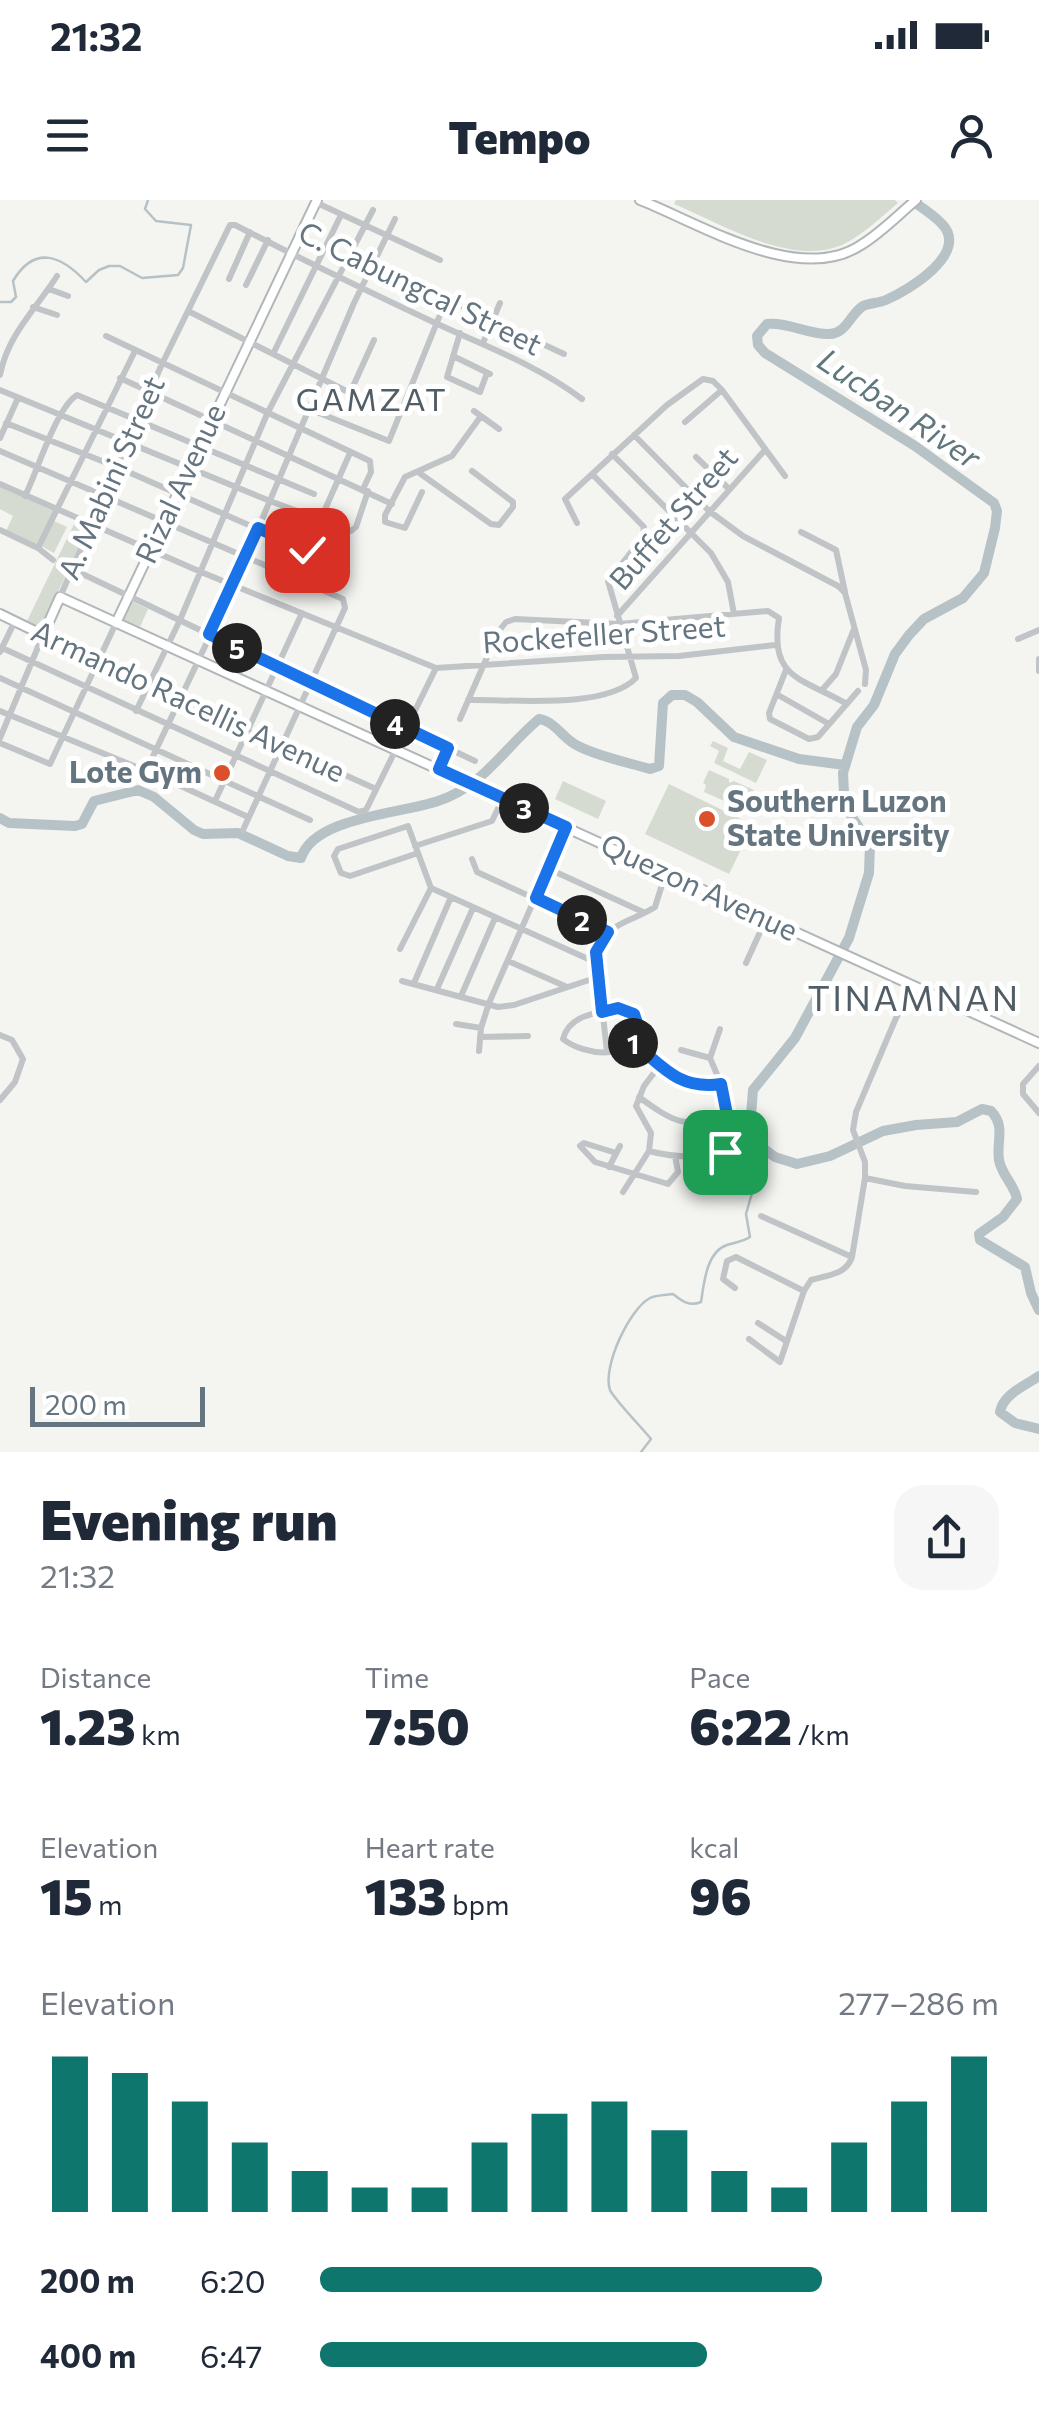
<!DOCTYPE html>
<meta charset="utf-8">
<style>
body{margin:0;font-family:Commissioner,sans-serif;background:#f6f6f7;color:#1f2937;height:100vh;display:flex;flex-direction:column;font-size:38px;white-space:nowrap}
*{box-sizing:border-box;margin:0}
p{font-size:32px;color:#747a83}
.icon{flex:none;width:55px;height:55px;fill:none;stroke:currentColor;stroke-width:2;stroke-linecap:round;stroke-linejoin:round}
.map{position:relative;height:1252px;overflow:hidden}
.drawer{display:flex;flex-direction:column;background:#fff;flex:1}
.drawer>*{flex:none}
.scale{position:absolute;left:30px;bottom:25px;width:175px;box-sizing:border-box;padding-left:10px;border:5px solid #657580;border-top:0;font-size:28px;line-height:35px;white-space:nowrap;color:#657580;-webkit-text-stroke:8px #fff;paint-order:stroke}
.pin{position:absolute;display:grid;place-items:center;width:85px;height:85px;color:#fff;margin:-42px;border-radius:20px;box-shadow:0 5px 15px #0006}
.km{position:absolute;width:50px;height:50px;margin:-25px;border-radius:50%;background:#222;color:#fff;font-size:28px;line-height:50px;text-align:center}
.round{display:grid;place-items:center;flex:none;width:105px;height:105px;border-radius:30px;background:#f6f6f7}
.overview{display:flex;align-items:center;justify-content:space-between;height:170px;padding:0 40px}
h1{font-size:55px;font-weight:800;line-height:75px}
.metrics{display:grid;grid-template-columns:repeat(3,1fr);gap:15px;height:170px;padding:10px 40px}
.metrics div{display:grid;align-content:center}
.metrics b{font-size:50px;font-weight:800}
.metrics small{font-size:28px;font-weight:400}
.metrics p{font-size:28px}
.chart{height:280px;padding:20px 40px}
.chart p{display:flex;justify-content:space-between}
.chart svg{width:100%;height:180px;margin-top:10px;stroke:#0f766e;stroke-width:6}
ul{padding:0 40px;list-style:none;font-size:32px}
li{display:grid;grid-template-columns:160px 120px 1fr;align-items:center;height:75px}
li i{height:25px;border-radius:12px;background:#0f766e}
.status{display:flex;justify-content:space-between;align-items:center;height:70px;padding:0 50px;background:#fff;direction:ltr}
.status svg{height:28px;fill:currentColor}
header{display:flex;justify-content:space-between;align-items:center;height:130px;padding:0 40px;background:#fff;font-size:45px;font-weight:800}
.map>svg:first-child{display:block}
.green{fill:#d6dbd2}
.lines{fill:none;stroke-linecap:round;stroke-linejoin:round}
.stream{stroke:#b6c2c6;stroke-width:2.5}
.river{stroke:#b6c2c6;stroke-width:10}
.major-casing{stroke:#b1b6b9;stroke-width:12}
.minor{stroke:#c0c4c7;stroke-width:6}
.major{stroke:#fff;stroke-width:8}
.route-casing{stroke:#fff;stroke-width:20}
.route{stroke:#1a73e8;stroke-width:12}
.poi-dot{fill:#db502a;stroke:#fff;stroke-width:4}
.labels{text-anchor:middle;stroke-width:10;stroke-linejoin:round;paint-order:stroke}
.street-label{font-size:30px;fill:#657580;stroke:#fff}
.poi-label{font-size:30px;font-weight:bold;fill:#657580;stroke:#fff;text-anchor:end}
.neighbourhood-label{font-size:32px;letter-spacing:2.5px;fill:#525e66;stroke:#fff}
.water-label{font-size:32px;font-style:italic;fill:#60777e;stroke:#fff}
.quarter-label{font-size:35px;letter-spacing:2.5px;fill:#525e66;stroke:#fff}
</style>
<div class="status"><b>21:32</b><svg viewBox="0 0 49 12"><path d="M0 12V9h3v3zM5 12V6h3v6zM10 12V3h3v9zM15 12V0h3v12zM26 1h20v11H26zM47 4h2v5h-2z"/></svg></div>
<header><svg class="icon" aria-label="menu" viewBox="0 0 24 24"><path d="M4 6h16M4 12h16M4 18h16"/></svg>Tempo<svg class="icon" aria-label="person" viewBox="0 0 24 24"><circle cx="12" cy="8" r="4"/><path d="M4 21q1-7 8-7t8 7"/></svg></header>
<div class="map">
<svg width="1039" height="1252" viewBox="0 0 1039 1252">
<rect width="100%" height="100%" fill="#f4f4f1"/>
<!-- green -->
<path class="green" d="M676 0H895L898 3C880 18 863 35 842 45 791 67 722 24 674 4Z
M0 286 55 311 37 346 6 331 13 316 0 309Z
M54 321 67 327 54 353 41 346Z
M75 322 89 329 39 430 26 423Z
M129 400 148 409 140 427 120 419Z
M713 541 728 548 723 561 740 569 749 552 767 560 756 583 714 563 719 551 710 546Z
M709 570 729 579V583L734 581 754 590 748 603 743 602 740 608 704 592 706 585 703 583Z
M563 581 606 601 598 619 555 599Z
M669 584 753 625 729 674 645 634Z"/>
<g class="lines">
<!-- stream -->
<path class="stream" d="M0 102H11L16 97 13 81C35 44 62 56 86 82L99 70 109 66H120L142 78 178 75 183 68 191 25 156 21 145 9 148 0
M641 1252 651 1239C643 1229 614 1199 610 1190 602 1168 629 1109 650 1098 656 1095 667 1095 673 1094 682 1101 689 1107 701 1102 704 1084 706 1052 727 1045 736 1042 742 1042 750 1037L746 1014 764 951"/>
<!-- river -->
<path class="river" d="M911 0C921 7 934 15 942 24 970 53 909 90 886 100 879 103 870 103 863 106 850 114 846 135 828 134 807 134 788 122 767 124L757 136 758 145 765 153 915 246 994 303 997 311 995 328 984 373 963 398 924 419 909 435 895 454 874 505 857 527 843 573 844 593 848 611 870 644 869 673 849 738 795 838 753 890 750 928 753 941 775 957 797 964 830 956 883 931 916 925 957 922 982 909 991 911C1006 927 996 941 999 960 1002 976 1014 984 1017 999L1003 1017 979 1034 980 1040 1025 1067 1031 1093 1039 1110
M0 618 9 623 75 626 82 624 94 601 138 590 154 597 194 630 203 634 238 633 288 656 301 658C314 617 400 614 438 601 484 586 504 548 539 519 555 521 563 539 578 546 600 557 626 562 650 569L659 566 663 503 672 495H685L697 502 734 537 799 559 845 565
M1039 1176C1025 1186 1003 1194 1000 1212L1015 1223 1039 1229"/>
<defs>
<path id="major" d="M640 0C701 24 799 86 861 45 881 33 898 15 916 0
M0 414 43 435 60 397 1039 843
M116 423 317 0"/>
</defs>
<!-- major casing -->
<use href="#major" class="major-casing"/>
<!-- minor -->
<path class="minor" d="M315 2 440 60
M374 65 564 154
M229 79 250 32
M246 85 268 40
M49 89 68 96
M33 107 57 115
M188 111 370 203
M460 133 447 177 480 192 487 173
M106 136 370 261 371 272 363 289
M483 143 500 103
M273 154 341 15
M453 156 490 174
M0 175C8 134 36 109 57 76
M120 178 392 304
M0 190 270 301 351 331 356 327 368 291
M350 193 374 140
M309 209 389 241 446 100
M474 211 499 229
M685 222 722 190
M6 223 117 267 319 356
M634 235 709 311 743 336 838 386 845 393 866 470 865 484
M0 238 18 198
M0 251 343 399 345 408 243 630
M612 254 711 353 728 382 734 414
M696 257 728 288
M418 272 491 324 499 325 513 307V302L472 271
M0 284 201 372 436 468 604 457 679 456 775 445
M422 292 405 328 385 322V315L405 277 452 256 481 216
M25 296C38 270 56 208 77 195L314 294
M577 323 565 299 667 205 703 179 713 181 722 190 785 276
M0 330 38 348 53 360
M801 332 836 350 845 392
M38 348 135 151
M307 350 350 253
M72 369 475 561
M60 397 162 164 230 25H235C299 58 365 90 431 121 482 145 536 164 582 199
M617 416 764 251
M1018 439 1039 430
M0 447 359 612 366 610 436 468
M0 452 15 421
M1039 459V471
M786 470 769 513 770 519 809 539 818 537 858 491
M0 478 310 620
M822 490 836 474 854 429
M778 495 829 524
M468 500C511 499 605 510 636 478L608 381 642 339 644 327 592 274
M0 511 168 580 248 617
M136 511 180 420 267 214 373 10
M460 519 498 432 506 422 515 419 619 424 768 411 779 418C769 479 802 478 847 504
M0 538 43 435 179 500 376 589
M0 543 50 564 116 423
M439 569 448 548
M146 571 234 385 354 103 395 19
M215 601 302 413
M415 646 492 621 503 598
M418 653 350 676 341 673 334 656 338 649 408 626 431 688 597 763
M472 659 477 672 608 732
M549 669 643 712
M400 749 431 688
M508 761 567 787
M746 763 766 719
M402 781 498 807 514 805 598 777
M414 783 451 697
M437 789 473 708
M461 796 495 718
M618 808 633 815 638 826C635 862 584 856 563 839 569 815 596 813 618 808Z
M456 824 481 828
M720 829 710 858 721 884
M0 835 12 840 23 859 15 882 0 900
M480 837 528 836
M633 842C643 850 653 859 662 867 683 881 695 887 721 884L731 923V948C713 961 671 957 649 951L651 933 636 906 644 886 660 865
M681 850 710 858
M479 851 481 828 489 803 566 627
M607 852 596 752C608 721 632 722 655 707L666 672
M1039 866 1023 884V894L1039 913
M639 897C673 922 687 930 729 916
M616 953 584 943 580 946 595 962 668 984 678 972 675 956
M609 967 620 946
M865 978 905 986 976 992
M623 992 649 951
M761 1016 852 1057 865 978V962L853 930 856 912 896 818 914 786
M735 1088 723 1079 727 1061 736 1057 804 1091
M758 1123 786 1141
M749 1139 780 1162 804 1091 811 1080C828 1075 846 1075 852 1057"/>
<!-- major -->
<use href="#major" class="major"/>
</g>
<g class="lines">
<defs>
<path id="route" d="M307 350 258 328 209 434 448 548 439 569 566 627 536 698 608 732 596 752 602 812 618 808 634 814 638 826 633 842C663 867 679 890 721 884L732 940 731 948 725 952"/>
</defs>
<!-- route casing -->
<use href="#route" class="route-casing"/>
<!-- route -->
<use href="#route" class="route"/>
</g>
<!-- markers -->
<g class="poi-dot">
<circle cx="222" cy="573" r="10"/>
<circle cx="707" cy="619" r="10"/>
</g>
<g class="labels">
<!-- street labels -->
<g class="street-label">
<text transform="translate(420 89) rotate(26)" y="10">C. Cabungcal Street</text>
<text transform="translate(112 278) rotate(-66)" y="10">A. Mabini Street</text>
<text transform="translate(181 284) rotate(-65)" y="10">Rizal Avenue</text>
<text transform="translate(674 319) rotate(-49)" y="10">Buffet Street</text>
<text transform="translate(604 435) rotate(-4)" y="10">Rockefeller Street</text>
<text transform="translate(188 502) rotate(25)" y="10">Armando Racellis Avenue</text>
<text transform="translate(699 688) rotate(25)" y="10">Quezon Avenue</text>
</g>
<!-- poi labels -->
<g class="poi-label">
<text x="202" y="583">Lote Gym</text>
<text x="727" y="612" text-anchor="start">Southern Luzon<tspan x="727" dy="34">State University</tspan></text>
</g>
<!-- neighbourhood labels -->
<g class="neighbourhood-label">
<text x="372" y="211">GAMZAT</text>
</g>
<!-- water labels -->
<g class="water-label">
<text transform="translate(899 209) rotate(34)" y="11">Lucban River</text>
</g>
<!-- quarter labels -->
<g class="quarter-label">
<text x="914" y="811">TINAMNAN</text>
</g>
</g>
</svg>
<div class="scale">200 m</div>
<div class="pin" style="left:725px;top:952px;background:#1e9e55"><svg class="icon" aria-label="arrive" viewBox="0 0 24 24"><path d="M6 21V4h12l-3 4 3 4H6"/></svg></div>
<div class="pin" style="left:307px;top:350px;background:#d93025"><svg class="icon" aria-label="check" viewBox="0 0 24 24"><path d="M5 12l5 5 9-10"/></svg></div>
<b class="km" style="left:633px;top:843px">1</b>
<b class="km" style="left:582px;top:720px">2</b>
<b class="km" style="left:524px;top:608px">3</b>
<b class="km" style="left:395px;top:524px">4</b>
<b class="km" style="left:237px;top:448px">5</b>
</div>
<section class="drawer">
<div class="overview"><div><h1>Evening run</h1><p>21:32</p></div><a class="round"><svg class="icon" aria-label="share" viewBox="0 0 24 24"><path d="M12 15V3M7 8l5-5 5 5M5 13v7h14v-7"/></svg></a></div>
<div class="metrics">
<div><p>Distance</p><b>1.23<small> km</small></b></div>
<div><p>Time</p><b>7:50</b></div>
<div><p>Pace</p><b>6:22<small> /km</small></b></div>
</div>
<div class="metrics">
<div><p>Elevation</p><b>15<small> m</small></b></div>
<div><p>Heart rate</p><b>133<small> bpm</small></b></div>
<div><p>kcal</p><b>96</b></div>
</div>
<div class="chart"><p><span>Elevation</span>277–286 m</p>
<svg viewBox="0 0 160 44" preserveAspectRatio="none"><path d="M5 44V6M15 44V10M25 44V17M35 44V27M45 44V34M55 44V38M65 44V38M75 44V27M85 44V20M95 44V17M105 44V24M115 44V34M125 44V38M135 44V27M145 44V17M155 44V6"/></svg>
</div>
<ul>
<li><b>200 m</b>6:20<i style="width:74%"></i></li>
<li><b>400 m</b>6:47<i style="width:57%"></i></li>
</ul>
</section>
